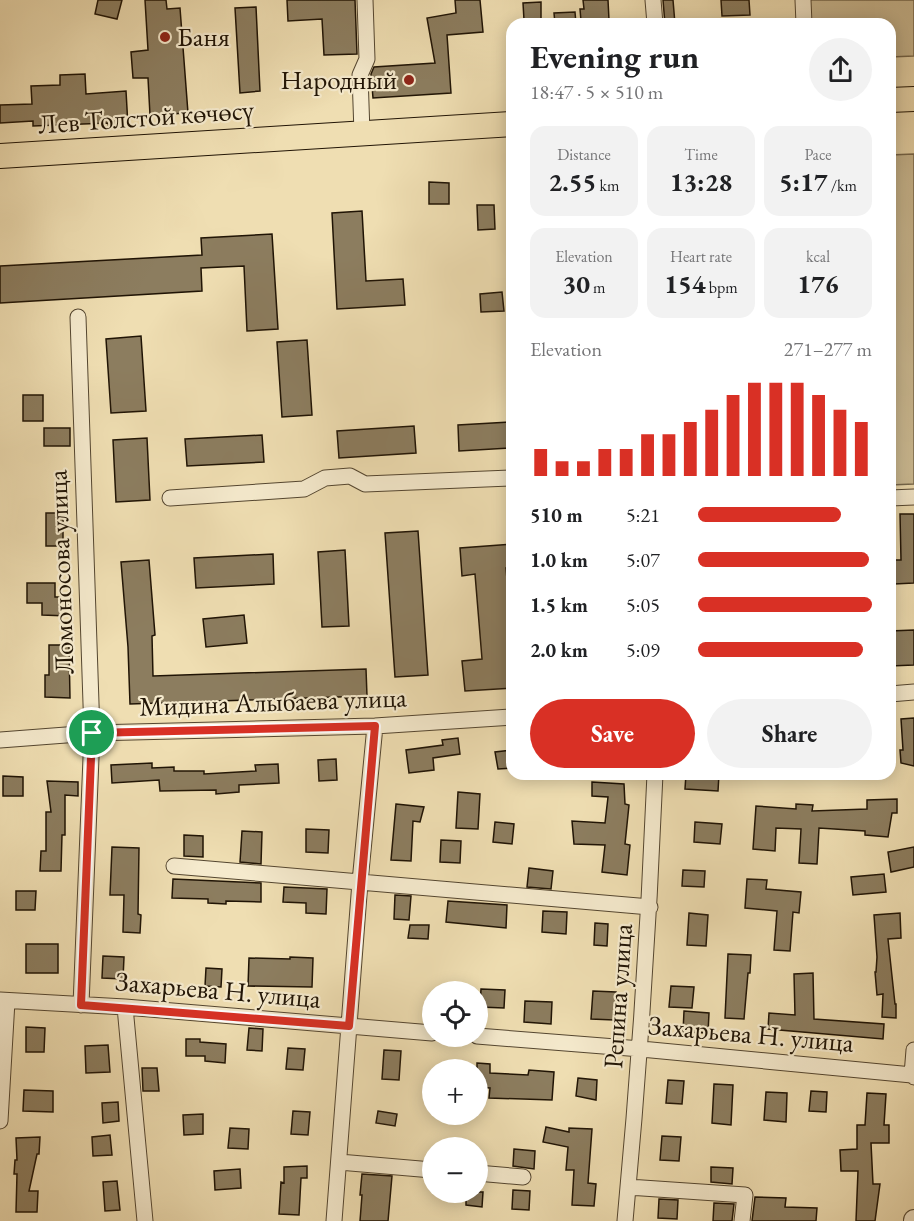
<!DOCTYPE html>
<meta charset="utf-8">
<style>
body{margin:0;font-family:"EB Garamond",serif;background:#f2f2f2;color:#202124;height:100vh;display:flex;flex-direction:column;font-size:22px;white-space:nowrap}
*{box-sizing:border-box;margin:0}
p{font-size:20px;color:#757577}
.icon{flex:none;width:33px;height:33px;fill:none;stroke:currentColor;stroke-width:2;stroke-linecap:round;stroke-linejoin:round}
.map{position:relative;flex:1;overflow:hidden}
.side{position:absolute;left:506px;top:18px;width:390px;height:762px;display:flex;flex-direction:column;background:#fff;border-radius:18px;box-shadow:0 3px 15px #0003}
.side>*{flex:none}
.fabs{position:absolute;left:422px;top:981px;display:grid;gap:12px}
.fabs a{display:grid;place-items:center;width:66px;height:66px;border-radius:50%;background:#fff;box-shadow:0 3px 15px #0003;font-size:30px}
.pin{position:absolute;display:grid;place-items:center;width:51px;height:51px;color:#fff;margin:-26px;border:3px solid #fff;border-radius:50%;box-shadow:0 2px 6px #0007}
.round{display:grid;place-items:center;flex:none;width:63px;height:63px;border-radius:32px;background:#f2f2f2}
.headline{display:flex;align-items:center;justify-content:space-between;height:102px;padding:0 24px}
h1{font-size:33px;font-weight:700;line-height:45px}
.figures{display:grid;grid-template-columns:repeat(3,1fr);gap:9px;height:102px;padding:6px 24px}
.figures div{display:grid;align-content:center;border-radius:15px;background:#f2f2f2;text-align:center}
.figures b{font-size:26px;font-weight:700}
.figures small{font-size:16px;font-weight:400}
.figures p{font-size:16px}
.chart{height:168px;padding:12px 24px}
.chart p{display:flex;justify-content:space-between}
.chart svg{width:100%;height:108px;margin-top:6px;stroke:#d93025;stroke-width:6}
.cta{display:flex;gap:12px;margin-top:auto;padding:12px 24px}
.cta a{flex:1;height:69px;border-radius:36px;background:#d93025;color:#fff;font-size:24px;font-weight:700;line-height:69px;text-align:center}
.cta a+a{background:#f2f2f2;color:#202124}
ul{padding:0 24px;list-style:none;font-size:20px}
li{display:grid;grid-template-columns:96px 72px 1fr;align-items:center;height:45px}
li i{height:15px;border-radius:8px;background:#d93025}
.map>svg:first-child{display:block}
.green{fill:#ccbc95;stroke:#76684d;stroke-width:1.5}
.building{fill:#8c7d5f;stroke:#201405;stroke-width:1.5}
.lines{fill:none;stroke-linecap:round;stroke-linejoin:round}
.minor-casing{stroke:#544630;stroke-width:17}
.tertiary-casing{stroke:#544630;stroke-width:22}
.primary-casing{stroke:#201405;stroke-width:26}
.minor{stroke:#f5eacd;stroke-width:15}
.tertiary{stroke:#f5eacd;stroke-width:20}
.primary{stroke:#efdeb2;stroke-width:24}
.route-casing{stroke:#fff;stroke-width:12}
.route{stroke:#d93025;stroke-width:8}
.poi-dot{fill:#8f2418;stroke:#f5eacd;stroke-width:2}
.labels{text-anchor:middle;stroke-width:4.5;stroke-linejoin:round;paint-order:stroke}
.poi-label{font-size:27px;fill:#201405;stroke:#f5eacd;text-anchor:start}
.street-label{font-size:27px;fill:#201405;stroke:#f5eacd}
</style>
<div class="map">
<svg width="914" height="1221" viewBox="0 0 914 1221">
<rect width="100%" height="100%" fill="#efdeb2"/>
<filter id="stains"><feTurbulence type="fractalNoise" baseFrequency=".00333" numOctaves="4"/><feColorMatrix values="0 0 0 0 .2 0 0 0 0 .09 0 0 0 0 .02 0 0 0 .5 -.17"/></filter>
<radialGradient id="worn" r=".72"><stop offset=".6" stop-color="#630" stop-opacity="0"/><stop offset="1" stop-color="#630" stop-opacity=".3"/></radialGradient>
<!-- green -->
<path class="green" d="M809 0H914V56L890 57V24H811Z
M914 154V484L890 485V155Z"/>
<!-- building -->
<path class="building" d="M98 0H122L117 19 95 14Z
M145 0H166L167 9 180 8 188 113 150 115 148 78H133L131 52 148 50Z
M287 0H355L357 54 324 55 322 19 288 21Z
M455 0H480L483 32 447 35 451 93 373 98 371 74 374 67 435 63 427 18 456 13Z
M583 0H608L609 20 581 21 580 9H584Z
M663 0H673L675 24H665Z
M721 0H749L750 15 722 16Z
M541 2V20H524L523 3Z
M256 7 260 91 240 93 235 8Z
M575 12 576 24H555L554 13Z
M85 74 86 94 126 91 128 126 109 128 108 123 33 126V121L0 123V105L32 104 31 86 60 85V75Z
M429 182 449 183V204H429Z
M477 205H494L495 229 478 230Z
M362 211 366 281 403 279 405 305 337 309 332 213Z
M272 234 278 329 247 331 244 266 201 268 202 291 0 303V266L202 255 201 238Z
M502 292 504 311 481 312 480 294Z
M141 336 146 411 111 413 106 339Z
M307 340 312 415 282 417 277 342Z
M23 395H43V421H23Z
M512 422V448L459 451 458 425Z
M414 426 416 453 339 458 337 431Z
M44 428H70V446H44Z
M262 435 264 462 187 466 185 439Z
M147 438 150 500 116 502 113 440Z
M46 513H63V546H46Z
M900 514H914V583L894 584 892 560H901Z
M418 531 428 675 395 677 385 533Z
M512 544V567L506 568 512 638V688L465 691 462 661 482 659 475 574 462 576 460 548Z
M345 550 349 626 322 627 318 552Z
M273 554 274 584 196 588 194 558Z
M149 560 155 635 152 636 153 676 366 669 367 696 130 704 128 647 121 562Z
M27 583H55V597H68V616L42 615V603H27Z
M244 615 247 643 206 647 203 619Z
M914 630V665L890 666V631Z
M49 645H69L70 698 45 697V675H49Z
M914 718V766L901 763 900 750H903L901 719Z
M458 738 460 754 433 758 434 770 409 773 406 750 443 745 442 740Z
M512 750V768L498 769 495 752Z
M336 759 337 780 319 781 318 760Z
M152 763V768L174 767V771H204V774L256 771 255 765 278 764 279 783 239 785V792L216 794V790L160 791 159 780 112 783 111 765Z
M686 774H719L718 791 685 789Z
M3 776 23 777V796H3Z
M47 781 78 782V796L65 795V835H62L61 871H40L41 851H46V812H51Z
M592 782 624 784 625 804 629 805 625 844 630 845 627 875 602 872 605 845 574 844 572 821 605 823 608 797 592 796Z
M458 792 480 794 478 829 456 828Z
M897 799V813H892L888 837 865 835V831L819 828 817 864 799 863 801 829 776 828 775 851 753 849 756 806 796 809V804L813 805 812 811 867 809V800Z
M396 804 424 807 420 822 413 821 411 861 391 860Z
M495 822 514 824 512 844 493 842Z
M695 822 722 824 720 844 694 842Z
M306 829 329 830 328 853 306 852Z
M242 831 262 832 261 864 240 862Z
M184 835 203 836V857L184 856Z
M441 840 461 841 460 863 440 862Z
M112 847 139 848 138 914 141 915 140 933 123 932 124 895H110Z
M914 847V867L891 872 888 852Z
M529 868 553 871 551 889 527 887Z
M683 870 705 871 704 887 682 886Z
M884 874 886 892 853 895 851 877Z
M173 879 261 883V902L226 901V904L208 903V899L172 898Z
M747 879 767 880 766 889 801 892 799 913 793 912 790 951 774 950 777 911 745 908Z
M284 887 327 889 326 914 306 913V903L283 902Z
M16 891H36L35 910H16Z
M395 895 411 896 409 920 394 919Z
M448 901 507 905 506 928 446 922Z
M543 911 567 912 566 934 542 932Z
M689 913 708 915 706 946 687 945Z
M900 913 901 938 888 939 895 1004H896V1018L882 1017 883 994 877 995 875 972H876L877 957 874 915Z
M595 923 608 924 607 946 594 945Z
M410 925H429L428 939 408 938Z
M26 944H58V973H26Z
M728 954 751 955 750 973H748L744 1019 725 1018Z
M103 956 124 957 123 979 102 978Z
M290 957 313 958 312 987 248 986 249 958 290 959Z
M206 968 222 969 221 987 205 986Z
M813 973 814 1019 884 1024 883 1039 768 1029 769 1013 795 1015 794 974Z
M671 986 694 987 692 1008 669 1007Z
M481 989 505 990 504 1008 480 1007Z
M593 991 616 992 614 1020 591 1019Z
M525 1001 552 1002 551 1024 524 1022Z
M684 1011 709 1013 708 1033 683 1032Z
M26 1027 45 1028 44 1052H26Z
M249 1028 263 1029 262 1051 247 1050Z
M186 1039H200V1042L226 1044 225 1063 205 1061V1056H186Z
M108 1045 110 1072 86 1073 85 1046Z
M288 1048 305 1049 303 1070 286 1069Z
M384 1050 401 1051 399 1080 382 1079Z
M477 1063 490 1064V1073L528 1075 529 1070 554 1072 552 1100 489 1098 490 1088 477 1087Z
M142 1068H157L159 1091H143Z
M578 1078 597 1080 596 1100 576 1096Z
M668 1080 684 1081 682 1104 666 1103Z
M714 1084 733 1085 731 1125 712 1123Z
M24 1090 53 1091V1112L23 1111Z
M811 1091 827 1092 826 1112 809 1111Z
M766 1092 787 1093 786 1122 764 1120Z
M867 1093 886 1094 884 1125H889V1143H871L873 1184H880L875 1221H856L858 1171H841L840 1150 857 1149V1125H865Z
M118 1102 119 1121 103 1123 102 1103Z
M293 1111 310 1112 308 1135 291 1134Z
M378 1111 397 1114 395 1126 376 1123Z
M203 1114V1134L184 1135 183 1115Z
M546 1127 569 1132V1128L592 1129 588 1183 596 1184 594 1206 572 1205 574 1170H566L568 1147 543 1142Z
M230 1128 249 1129 248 1149 228 1148Z
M110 1135 112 1155 93 1156 92 1137Z
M662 1136 681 1137 679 1161 660 1160Z
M40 1137 39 1154H37L29 1191H38L37 1212H16L17 1174H14L15 1160H17L16 1138Z
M514 1149 535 1151 534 1169 513 1166Z
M307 1166V1178H301L299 1215 279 1214 281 1182 284 1183V1167Z
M711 1167 733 1168 732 1184 711 1182Z
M240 1169 241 1188 215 1190 214 1171Z
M362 1174 392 1176 388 1221H360L362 1195H360Z
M117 1181 120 1210 105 1211 103 1182Z
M513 1190 530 1191 529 1210 512 1209Z
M466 1192H483L482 1207 466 1205Z
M755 1197 786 1198 785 1207 817 1208 816 1221H752Z
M659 1199 678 1200 677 1219 658 1218Z
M714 1203 734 1204 732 1221H713Z"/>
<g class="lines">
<defs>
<path id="minor" d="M653 0 655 24
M803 0 804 24
M362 133 360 75 367 59 365 0
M78 317 92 733 81 1005
M170 498 304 489 325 478 350 476 365 484 512 478
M890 498 914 497
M890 694 914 692
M0 740 92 733 375 726 512 717
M174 866 650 907
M0 1000 125 1007 432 1033
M125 1007 145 1221
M477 1036 641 1049 912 1075
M914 1050 912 1075 914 1077
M0 1121 7 1001
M339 1162 432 1170
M477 1173 523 1177
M628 1187 745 1195 742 1221
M334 1221 360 882 375 726
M625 1221C639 1072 649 923 655 774"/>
<path id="tertiary" d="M914 1221V1220"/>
<path id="primary" d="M890 100 914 99
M0 156 512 124"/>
</defs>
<!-- minor casing -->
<use href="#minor" class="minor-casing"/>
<!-- tertiary casing -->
<use href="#tertiary" class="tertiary-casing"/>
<!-- primary casing -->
<use href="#primary" class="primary-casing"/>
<!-- minor -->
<use href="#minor" class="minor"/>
<!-- tertiary -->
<use href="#tertiary" class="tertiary"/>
<!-- primary -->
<use href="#primary" class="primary"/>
</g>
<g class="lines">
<defs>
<path id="route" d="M375 726 349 1026 81 1005 92 733Z"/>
</defs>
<!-- route casing -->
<use href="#route" class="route-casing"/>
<!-- route -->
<use href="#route" class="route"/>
</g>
<!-- markers -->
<g class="poi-dot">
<circle cx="165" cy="37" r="6"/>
<circle cx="409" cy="80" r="6"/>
</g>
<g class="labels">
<!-- poi labels -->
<g class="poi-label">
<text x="177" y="46">Баня</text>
<text x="397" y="89" text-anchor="end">Народный</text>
</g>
<!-- street labels -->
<g class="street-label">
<text transform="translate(146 117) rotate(-4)" y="9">Лев Толстой көчөсү</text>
<text transform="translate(61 572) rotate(-92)" y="9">Ломоносова улица</text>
<text transform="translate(273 702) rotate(-2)" y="9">Мидина Алыбаева улица</text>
<text transform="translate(218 990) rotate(5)" y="9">Захарьева Н. улица</text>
<text transform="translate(618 996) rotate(-86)" y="9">Репина улица</text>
<text transform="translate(751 1034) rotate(5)" y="9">Захарьева Н. улица</text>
</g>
</g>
<rect width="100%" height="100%" filter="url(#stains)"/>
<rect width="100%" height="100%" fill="url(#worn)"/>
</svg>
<div class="fabs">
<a><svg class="icon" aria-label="locate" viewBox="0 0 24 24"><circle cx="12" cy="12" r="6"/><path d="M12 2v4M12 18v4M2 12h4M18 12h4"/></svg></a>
<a>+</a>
<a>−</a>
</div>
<div class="pin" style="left:92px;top:733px;background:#1e9e55"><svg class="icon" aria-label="arrive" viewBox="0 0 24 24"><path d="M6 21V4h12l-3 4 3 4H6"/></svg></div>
<section class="side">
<div class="headline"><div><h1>Evening run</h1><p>18:47 · 5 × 510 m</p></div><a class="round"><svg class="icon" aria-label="share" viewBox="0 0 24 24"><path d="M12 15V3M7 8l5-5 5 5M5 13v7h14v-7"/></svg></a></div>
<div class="figures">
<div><p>Distance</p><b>2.55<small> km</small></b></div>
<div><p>Time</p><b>13:28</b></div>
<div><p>Pace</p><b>5:17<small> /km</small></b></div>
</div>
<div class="figures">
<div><p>Elevation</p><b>30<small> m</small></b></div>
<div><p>Heart rate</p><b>154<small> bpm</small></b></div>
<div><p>kcal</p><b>176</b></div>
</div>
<div class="chart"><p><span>Elevation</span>271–277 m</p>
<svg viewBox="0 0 160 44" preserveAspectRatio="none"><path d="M5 44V33M15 44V38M25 44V38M35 44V33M45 44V33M55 44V27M65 44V27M75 44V22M85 44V17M95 44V11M105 44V6M115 44V6M125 44V6M135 44V11M145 44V17M155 44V22"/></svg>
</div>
<ul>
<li><b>510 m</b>5:21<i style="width:82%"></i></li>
<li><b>1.0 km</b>5:07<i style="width:98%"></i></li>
<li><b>1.5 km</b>5:05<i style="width:100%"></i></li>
<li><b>2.0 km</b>5:09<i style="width:95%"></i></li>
</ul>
<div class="cta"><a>Save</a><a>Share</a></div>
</section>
</div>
